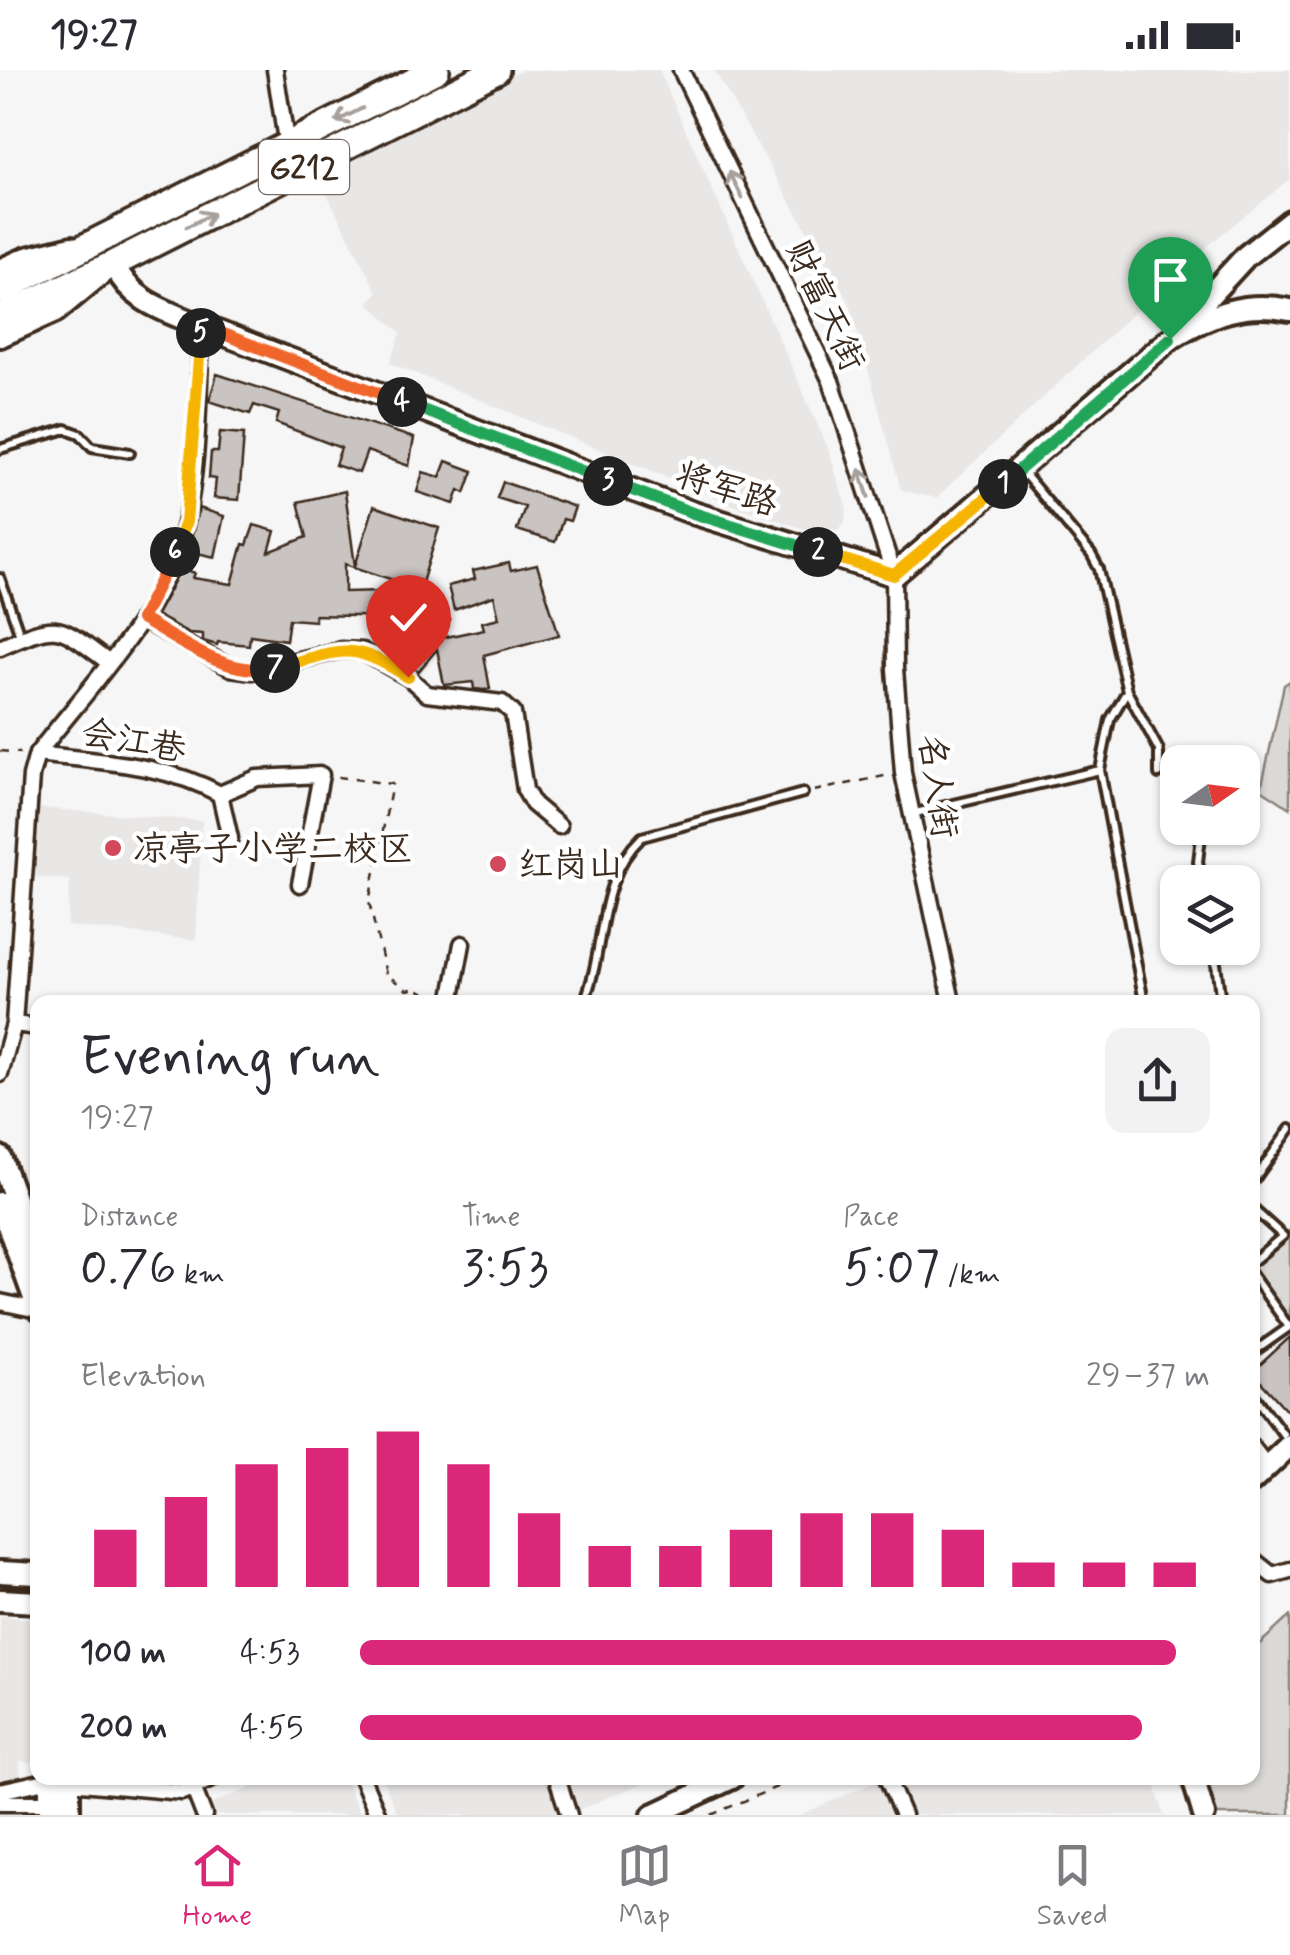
<!DOCTYPE html>
<meta charset="utf-8">
<style>
body{margin:0;font-family:Mynerve,"LXGW WenKai TC",sans-serif;background:#f2f2f3;color:#2b2b33;height:100vh;display:flex;flex-direction:column;font-size:38px;white-space:nowrap}
*{box-sizing:border-box;margin:0}
p{font-size:32px;color:#7c7c81}
.icon{flex:none;width:55px;height:55px;fill:none;stroke:currentColor;stroke-width:2;stroke-linecap:round;stroke-linejoin:round}
.map{position:relative;flex:1;overflow:hidden}
.drawer{position:absolute;left:30px;top:925px;width:1230px;height:790px;display:flex;flex-direction:column;background:#fff;border-radius:20px;box-shadow:0 2px 8px #0004}
.drawer>*{flex:none}
.needle{width:65px;rotate:76deg}
.fabs{position:absolute;left:1160px;top:675px;display:grid;gap:20px}
.fabs a{display:grid;place-items:center;width:100px;height:100px;border-radius:20px;background:#fff;box-shadow:0 2px 8px #0004;font-size:50px}
.pin{position:absolute;display:grid;place-items:center;width:85px;height:85px;color:#fff;margin:-102px -42px;border-radius:50% 50% 50% 0;rotate:-45deg;box-shadow:0 0 10px #0007}
.pin .icon{rotate:45deg}
.km{position:absolute;width:50px;height:50px;margin:-25px;border-radius:50%;background:#222;color:#fff;font-size:28px;line-height:50px;text-align:center}
.round{display:grid;place-items:center;flex:none;width:105px;height:105px;border-radius:20px;background:#f2f2f3}
.summary{display:flex;align-items:center;justify-content:space-between;height:170px;padding:0 50px}
h1{font-size:55px;font-weight:600;line-height:75px}
.figures{display:grid;grid-template-columns:repeat(3,1fr);gap:15px;height:170px;padding:10px 50px}
.figures div{display:grid;align-content:center}
.figures b{font-size:50px;font-weight:600}
.figures small{font-size:28px;font-weight:400}
.figures p{font-size:28px}
.chart{height:280px;padding:20px 50px}
.chart p{display:flex;justify-content:space-between}
.chart svg{width:100%;height:180px;margin-top:10px;stroke:#db2777;stroke-width:6}
ul{padding:0 50px;list-style:none;font-size:32px}
li{display:grid;grid-template-columns:160px 120px 1fr;align-items:center;height:75px}
li i{height:25px;border-radius:12px;background:#db2777}
.status{display:flex;justify-content:space-between;align-items:center;height:70px;padding:0 50px;background:#fff;direction:ltr}
.status svg{height:28px;fill:currentColor}
.tab-bar{display:flex;justify-content:space-around;align-items:center;height:140px;border-top:2px solid #e1e1e2;background:#fff;font-size:28px;color:#7c7c81}
.tab-bar a{display:grid;justify-items:center;gap:5px}
.tab-bar .active{color:#db2777}
.map>svg:first-child{display:block}
.built{fill:#e9e7e6}
.green{fill:#dbd9d6;stroke:#8b827a;stroke-width:2.5}
.building{fill:#c9c3c1;stroke:#3b2a1e;stroke-width:2.5}
.lines{fill:none;stroke-linecap:round;stroke-linejoin:round}
.lane-casing{stroke:#3b2a1e;stroke-width:14}
.street-casing{stroke:#3b2a1e;stroke-width:21}
.secondary-casing{stroke:#3b2a1e;stroke-width:28}
.highway-casing{stroke:#3b2a1e;stroke-width:32}
.path{stroke:#3b2a1e;stroke-width:2.5;stroke-dasharray:8 8;stroke-linecap:butt}
.lane{stroke:#fff;stroke-width:6}
.street{stroke:#fff;stroke-width:14}
.secondary{stroke:#fff;stroke-width:20}
.highway{stroke:#fff;stroke-width:25}
.oneway{stroke:#a79f9a}
.split-1-casing{stroke:#fff;stroke-width:20}
.split-2-casing{stroke:#fff;stroke-width:20}
.split-3-casing{stroke:#fff;stroke-width:20}
.split-4-casing{stroke:#fff;stroke-width:20}
.split-5-casing{stroke:#fff;stroke-width:20}
.split-6-casing{stroke:#fff;stroke-width:20}
.split-7-casing{stroke:#fff;stroke-width:20}
.split-8-casing{stroke:#fff;stroke-width:20}
.split-1{stroke:#22a559;stroke-width:12}
.split-2{stroke:#f5b400;stroke-width:12}
.split-3{stroke:#22a559;stroke-width:12}
.split-4{stroke:#22a559;stroke-width:12}
.split-5{stroke:#f0652b;stroke-width:12}
.split-6{stroke:#f5b400;stroke-width:12}
.split-7{stroke:#f0652b;stroke-width:12}
.split-8{stroke:#f5b400;stroke-width:12}
.poi-dot{fill:#d1495b;stroke:#fff;stroke-width:4}
.labels{text-anchor:middle;stroke-width:9;stroke-linejoin:round;paint-order:stroke}
.shield{fill:#fff;stroke:#766a62;stroke-width:2.5}
.shield-label{font-size:32px;font-weight:bold;fill:#3b2a1e}
.street-label{font-size:35px;fill:#3b2a1e;stroke:#fff}
.poi-label{font-size:35px;fill:#3b2a1e;stroke:#fff;text-anchor:start}
</style>
<div class="status"><b>19:27</b><svg viewBox="0 0 49 12"><path d="M0 12V9h3v3zM5 12V6h3v6zM10 12V3h3v9zM15 12V0h3v12zM26 1h20v11H26zM47 4h2v5h-2z"/></svg></div>
<div class="map">
<svg width="1290" height="1745" viewBox="0 0 1290 1745">
<rect width="100%" height="100%" fill="#f7f6f6"/>
<filter id="ink" filterUnits="userSpaceOnUse"><feTurbulence type="fractalNoise" baseFrequency=".01" numOctaves="2"/><feDisplacementMap in="SourceGraphic" scale="20" xChannelSelector="R" yChannelSelector="G"/><feConvolveMatrix kernelMatrix="1 2 1 2 8 2 1 2 1" color-interpolation-filters="sRGB"/></filter>
<g filter="url(#ink)">
<!-- built -->
<path class="built" d="M523 0H659L828 378 847 439 845 452 838 460 804 459 741 438 390 293 401 263 368 233 377 222 315 101Z
M714 0H1290V109L1189 191 936 428 901 420 850 234Z
M29 737 202 751 196 870 67 856 70 810 24 806Z
M0 1546 38 1549 37 1693 20 1691 21 1721 0 1725Z
M272 1708H344L361 1745H216L212 1734Z
M382 1708H656L566 1745H398Z
M884 1708H1153L1164 1745H800Z"/>
<!-- green -->
<path class="green" d="M1290 611V738L1261 719 1284 615Z
M1290 1160V1256L1253 1205 1252 1192Z
M1290 1546V1745H1204L1193 1708H1252L1253 1580Z"/>
<!-- building -->
<path class="building" d="M217 304 414 368 409 396 367 381 359 403 335 395 341 378 276 353 279 343 254 335 250 344 209 331Z
M220 362 244 364 239 430 214 428 216 409 209 408 211 382H218Z
M446 391 473 401 465 423 459 420 454 434 417 422 423 402 440 407Z
M503 412 575 437 570 451 563 449 555 472 517 460 525 437 497 428Z
M345 421 355 496 374 436 439 458 420 519 345 494V522L419 520 417 526 450 550 436 569 484 559 482 552 499 548 494 526 454 540 448 516 475 509 473 501 509 493 511 501 537 495 559 565 484 585 490 619 484 620 474 619 473 612 444 615 437 579 418 602 390 585 373 570 392 547 315 545V551L289 549 286 570 250 565 249 575 218 572 217 575 203 571V564L189 563 156 545 181 498 195 503 193 508 232 514 243 474 247 475 254 455 275 461 269 482 307 467 298 432Z
M199 438 224 446 215 487 188 481Z
M1290 1267V1344L1252 1302Z"/>
<g class="lines">
<defs>
<path id="lane" d="M0 379 66 359 80 364 92 377 130 383
M1021 400 1091 484 1099 499 1127 621 1110 650 1100 700 1144 932
M0 508 21 568
M1127 621 1159 680V704
M911 744 1100 700
M1202 758 1198 792 1202 812
M1214 878 1221 932
M584 932C607 876 595 812 642 767L803 723
M1252 1113 1290 1059
M1252 1138 1283 1166 1252 1192
M1252 1205 1289 1257 1252 1283
M1252 1322 1283 1364"/>
<path id="street" d="M275 0 287 77
M681 0 831 311 894 505 895 599 903 703 952 932
M141 549 231 598 252 601 341 580 362 581 408 607 427 624 502 633 513 643 525 720 533 734 559 756
M0 577C60 551 56 553 108 592
M37 684C101 692 163 693 220 724L257 708 321 705 300 814
M220 724 230 768
M451 932 462 874
M14 954 38 957
M0 1004 14 954 31 706 37 684C90 615 164 542 185 454 200 390 197 320 202 256
M0 1232 38 1240
M1252 1377 1267 1397
M1252 1489 1272 1505 1290 1500
M362 1708 378 1745
M557 1708 569 1745
M887 1708 903 1745
M69 1712 182 1722 214 1708
M193 1717 204 1745
M0 1721 50 1710
M0 1733H50"/>
<path id="secondary" d="M0 200 27 188 72 177
M1188 249 1246 186 1290 151
M0 266 56 241 113 194C133 233 164 240 202 256L693 443 894 505 1170 269C1208 245 1244 230 1290 240
M0 1087 38 1192
M0 1133 38 1239
M1252 1411 1290 1375
M0 1502 38 1504
M0 1530 38 1532
M69 1708V1745
M1193 1708 1204 1745
M50 1745V1708
M653 1745 732 1708"/>
<path id="highway" d="M0 220 436 0
M0 247 113 194 496 0"/>
</defs>
<!-- lane casing -->
<use href="#lane" class="lane-casing"/>
<!-- street casing -->
<use href="#street" class="street-casing"/>
<!-- secondary casing -->
<use href="#secondary" class="secondary-casing"/>
<!-- highway casing -->
<use href="#highway" class="highway-casing"/>
<!-- path -->
<path class="path" d="M0 681 20 683
M338 707 392 714 369 832 386 904 407 920 416 918 435 929
M814 721 889 705
M711 1745 779 1716 775 1708"/>
<!-- lane -->
<use href="#lane" class="lane"/>
<!-- street -->
<use href="#street" class="street"/>
<!-- secondary -->
<use href="#secondary" class="secondary"/>
<!-- highway -->
<use href="#highway" class="highway"/>
</g>
<!-- one-way arrows -->
<defs><path id="oneway-shaft" d="M-6 0H5M1.5-3L5.5 0L1.5 3" fill="none" stroke-width="1.6" stroke-linecap="round" stroke-linejoin="round" transform="scale(2.5)"/></defs>
<g class="oneway">
<use href="#oneway-shaft" transform="translate(349 45) rotate(153)"/>
<use href="#oneway-shaft" transform="translate(736 115) rotate(-116)"/>
<use href="#oneway-shaft" transform="translate(200 150) rotate(-27)"/>
<use href="#oneway-shaft" transform="translate(864 413) rotate(-108)"/>
</g>
</g>
<g class="lines" filter="url(#ink)">
<defs>
<path id="split-1" d="M1003 414 1170 269"/>
<path id="split-2" d="M818 482 894 505 1003 414"/>
<path id="split-3" d="M608 411 693 443 818 482"/>
<path id="split-4" d="M402 332 608 411"/>
<path id="split-5" d="M201 263 202 256 402 332"/>
<path id="split-6" d="M175 482 186 452 201 263"/>
<path id="split-7" d="M175 482 141 549C184 573 225 606 275 598"/>
<path id="split-8" d="M275 598C341 581 347 568 408 607"/>
</defs>
<!-- split-1 casing -->
<use href="#split-1" class="split-1-casing"/>
<!-- split-2 casing -->
<use href="#split-2" class="split-2-casing"/>
<!-- split-3 casing -->
<use href="#split-3" class="split-3-casing"/>
<!-- split-4 casing -->
<use href="#split-4" class="split-4-casing"/>
<!-- split-5 casing -->
<use href="#split-5" class="split-5-casing"/>
<!-- split-6 casing -->
<use href="#split-6" class="split-6-casing"/>
<!-- split-7 casing -->
<use href="#split-7" class="split-7-casing"/>
<!-- split-8 casing -->
<use href="#split-8" class="split-8-casing"/>
<!-- split-1 -->
<use href="#split-1" class="split-1"/>
<!-- split-2 -->
<use href="#split-2" class="split-2"/>
<!-- split-3 -->
<use href="#split-3" class="split-3"/>
<!-- split-4 -->
<use href="#split-4" class="split-4"/>
<!-- split-5 -->
<use href="#split-5" class="split-5"/>
<!-- split-6 -->
<use href="#split-6" class="split-6"/>
<!-- split-7 -->
<use href="#split-7" class="split-7"/>
<!-- split-8 -->
<use href="#split-8" class="split-8"/>
</g>
<!-- markers -->
<g class="poi-dot">
<circle cx="113" cy="778" r="10"/>
<circle cx="498" cy="794" r="10"/>
</g>
<g class="labels">
<!-- shield labels -->
<rect class="shield" x="259" y="70" width="90" height="54" rx="8"/>
<g class="shield-label">
<text x="304" y="108">G212</text>
</g>
<!-- street labels -->
<g class="street-label">
<text transform="translate(826 235) rotate(65)" y="12">财富天街</text>
<text transform="translate(727 418) rotate(18)" y="12">将军路</text>
<text transform="translate(134 670) rotate(10)" y="12">会江巷</text>
<text transform="translate(939 716) rotate(82)" y="12">名人街</text>
</g>
<!-- poi labels -->
<g class="poi-label">
<text x="133" y="790">凉亭子小学二校区</text>
<text x="518" y="806">红岗山</text>
</g>
</g>
</svg>
<div class="fabs">
<a><svg class="needle" viewBox="-14 -14 28 28"><path d="M0-13l5 13h-10z" fill="#e53935"/><path d="M0 13l5-13h-10z" fill="#7c7c81"/></svg></a>
<a><svg class="icon" aria-label="layers" viewBox="0 0 24 24"><path d="M12 4l9 5-9 5-9-5zM3 14l9 5 9-5"/></svg></a>
</div>
<div class="pin" style="left:1170px;top:269px;background:#1e9e55"><svg class="icon" aria-label="arrive" viewBox="0 0 24 24"><path d="M6 21V4h12l-3 4 3 4H6"/></svg></div>
<div class="pin" style="left:408px;top:607px;background:#d93025"><svg class="icon" aria-label="check" viewBox="0 0 24 24"><path d="M5 12l5 5 9-10"/></svg></div>
<b class="km" style="left:1003px;top:414px">1</b>
<b class="km" style="left:818px;top:482px">2</b>
<b class="km" style="left:608px;top:411px">3</b>
<b class="km" style="left:402px;top:332px">4</b>
<b class="km" style="left:201px;top:263px">5</b>
<b class="km" style="left:175px;top:482px">6</b>
<b class="km" style="left:275px;top:598px">7</b>
<section class="drawer">
<div class="summary"><div><h1>Evening run</h1><p>19:27</p></div><a class="round"><svg class="icon" aria-label="share" viewBox="0 0 24 24"><path d="M12 15V3M7 8l5-5 5 5M5 13v7h14v-7"/></svg></a></div>
<div class="figures">
<div><p>Distance</p><b>0.76<small> km</small></b></div>
<div><p>Time</p><b>3:53</b></div>
<div><p>Pace</p><b>5:07<small> /km</small></b></div>
</div>
<div class="chart"><p><span>Elevation</span>29–37 m</p>
<svg viewBox="0 0 160 44" preserveAspectRatio="none"><path d="M5 44V30M15 44V22M25 44V14M35 44V10M45 44V6M55 44V14M65 44V26M75 44V34M85 44V34M95 44V30M105 44V26M115 44V26M125 44V30M135 44V38M145 44V38M155 44V38"/></svg>
</div>
<ul>
<li><b>100 m</b>4:53<i style="width:96%"></i></li>
<li><b>200 m</b>4:55<i style="width:92%"></i></li>
</ul>
</section>
</div>
<nav class="tab-bar">
<a class="active"><svg class="icon" aria-label="home" viewBox="0 0 24 24"><path d="M3 11l9-7 9 7M6 9v11h12V9"/></svg>Home</a>
<a><svg class="icon" aria-label="map" viewBox="0 0 24 24"><path d="M3 6l6-2 6 2 6-2v14l-6 2-6-2-6 2zM9 4v14M15 6v14"/></svg>Map</a>
<a><svg class="icon" aria-label="saved" viewBox="0 0 24 24"><path d="M7 4h10v16l-5-4-5 4z"/></svg>Saved</a>
</nav>
